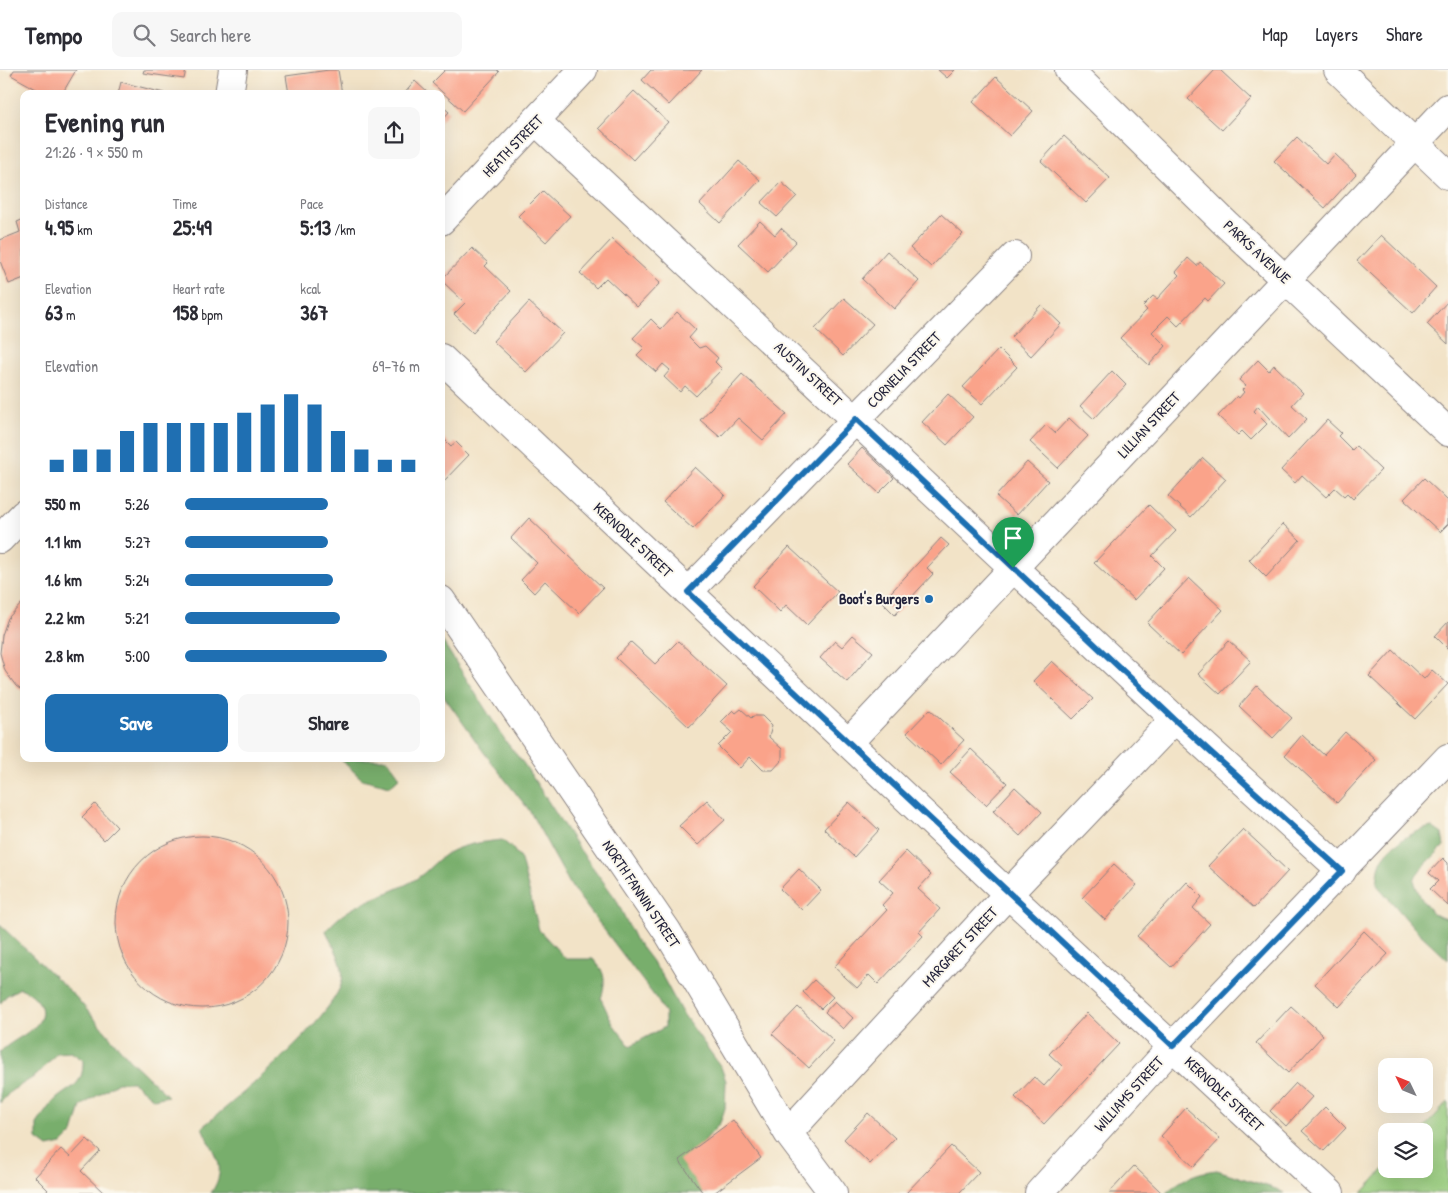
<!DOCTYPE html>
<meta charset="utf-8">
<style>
body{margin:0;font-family:"Patrick Hand",sans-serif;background:#f7f7f7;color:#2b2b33;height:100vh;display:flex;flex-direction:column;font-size:19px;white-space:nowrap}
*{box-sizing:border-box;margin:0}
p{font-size:16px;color:#7c7c81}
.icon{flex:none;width:28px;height:28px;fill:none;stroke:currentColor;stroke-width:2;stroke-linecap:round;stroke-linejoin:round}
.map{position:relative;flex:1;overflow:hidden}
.sheet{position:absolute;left:20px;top:20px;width:425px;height:672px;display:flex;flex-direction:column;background:#fff;border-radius:10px;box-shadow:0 5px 20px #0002}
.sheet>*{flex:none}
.needle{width:32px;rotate:313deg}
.buttons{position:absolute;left:1378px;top:988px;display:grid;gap:10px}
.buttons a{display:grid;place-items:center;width:55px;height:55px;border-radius:10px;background:#fff;box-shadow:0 5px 20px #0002;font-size:25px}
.pin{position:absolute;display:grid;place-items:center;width:42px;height:42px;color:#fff;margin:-51px -21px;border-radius:50% 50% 50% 0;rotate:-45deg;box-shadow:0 0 5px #0007}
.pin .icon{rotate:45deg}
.round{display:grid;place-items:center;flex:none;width:52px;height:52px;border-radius:10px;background:#f7f7f7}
.head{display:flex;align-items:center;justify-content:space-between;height:85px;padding:0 25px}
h1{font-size:28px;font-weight:800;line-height:38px}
.figures{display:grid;grid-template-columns:repeat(3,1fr);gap:8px;height:85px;padding:5px 25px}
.figures div{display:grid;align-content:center}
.figures b{font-size:21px;font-weight:800}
.figures small{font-size:14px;font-weight:400}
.figures p{font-size:14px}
.chart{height:140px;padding:10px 25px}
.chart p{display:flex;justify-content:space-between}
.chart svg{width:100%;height:90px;margin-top:5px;stroke:#1f6fb2;stroke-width:6}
.cta{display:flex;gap:10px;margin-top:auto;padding:10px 25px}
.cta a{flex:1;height:58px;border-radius:10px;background:#1f6fb2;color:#fff;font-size:20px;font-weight:800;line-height:58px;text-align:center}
.cta a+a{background:#f7f7f7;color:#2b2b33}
ul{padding:0 25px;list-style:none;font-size:16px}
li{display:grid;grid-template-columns:80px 60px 1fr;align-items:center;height:38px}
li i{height:12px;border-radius:6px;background:#1f6fb2}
header{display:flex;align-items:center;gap:30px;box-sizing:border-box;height:70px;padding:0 25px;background:#fff;border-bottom:1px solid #e1e1e2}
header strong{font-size:24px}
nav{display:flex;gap:28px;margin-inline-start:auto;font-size:18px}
.search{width:350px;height:45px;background:#f7f7f7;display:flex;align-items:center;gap:12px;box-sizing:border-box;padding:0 18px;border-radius:10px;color:#7c7c81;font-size:19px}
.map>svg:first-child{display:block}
.green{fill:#95ca7c;stroke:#5c765c}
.forest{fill:#78ae6c;stroke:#4d6854}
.building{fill:#faa38a}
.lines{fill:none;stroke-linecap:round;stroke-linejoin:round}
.minor-casing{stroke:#8a8281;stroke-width:30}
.major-casing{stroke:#8a8281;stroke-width:30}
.minor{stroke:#fff;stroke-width:28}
.major{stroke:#fff;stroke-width:28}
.route-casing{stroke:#fff;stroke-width:10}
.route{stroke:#1f6fb2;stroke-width:6}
.poi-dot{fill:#1f6fb2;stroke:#fbf7ec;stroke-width:2}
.labels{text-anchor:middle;stroke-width:4;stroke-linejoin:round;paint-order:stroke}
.street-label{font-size:15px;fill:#22223b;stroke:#fbf7ec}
.poi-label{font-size:15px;font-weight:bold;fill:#22223b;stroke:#fbf7ec;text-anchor:end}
</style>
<header>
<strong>Tempo</strong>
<div class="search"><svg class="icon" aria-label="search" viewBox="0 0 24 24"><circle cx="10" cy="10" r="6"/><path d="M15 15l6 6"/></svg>Search here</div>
<nav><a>Map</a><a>Layers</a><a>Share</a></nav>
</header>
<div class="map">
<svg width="1448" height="1123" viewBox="0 0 1448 1123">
<rect width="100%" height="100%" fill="#fbf7ec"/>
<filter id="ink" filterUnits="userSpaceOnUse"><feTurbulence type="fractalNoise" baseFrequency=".02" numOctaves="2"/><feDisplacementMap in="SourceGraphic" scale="10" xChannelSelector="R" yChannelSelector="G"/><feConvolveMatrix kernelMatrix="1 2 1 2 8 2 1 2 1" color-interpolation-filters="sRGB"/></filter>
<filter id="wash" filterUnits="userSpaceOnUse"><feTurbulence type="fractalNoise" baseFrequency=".0096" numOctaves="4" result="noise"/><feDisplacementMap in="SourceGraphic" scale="20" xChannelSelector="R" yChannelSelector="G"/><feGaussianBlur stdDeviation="1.12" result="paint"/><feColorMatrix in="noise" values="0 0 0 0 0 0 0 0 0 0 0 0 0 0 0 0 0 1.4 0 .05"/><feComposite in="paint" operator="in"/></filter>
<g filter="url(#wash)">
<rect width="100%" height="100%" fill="#f2e3c7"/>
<!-- green -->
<path class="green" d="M1448 1032V1123H1362L1386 1097 1424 1099V1061H1421Z"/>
<!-- forest -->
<path class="forest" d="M441 569 507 673 524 694 575 773 616 829 635 869 660 902 681 941 721 997 726 1011 725 1039 720 1053 692 1085 707 1123H211C230 1095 212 1083 202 1057 233 1033 335 946 342 911 345 894 333 876 326 861 349 831 387 827 416 809 427 802 435 791 446 784 462 774 483 772 502 770L513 779 521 790 539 860 566 889H593C606 903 606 910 601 929L613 954 630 976 665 957V944L658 931 571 816 529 740 485 684 441 622Z
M340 689H387L400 707 390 716 362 709Z
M1432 757 1442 764 1444 776 1420 800 1414 810C1419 827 1429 847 1448 849V890L1415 859 1377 815C1378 808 1378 798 1381 792 1388 775 1415 760 1432 757Z
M0 855 75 926 129 989 168 1026 154 1029 133 1012H118L81 1036 73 1063 62 1074 48 1077 37 1069V1054C42 1047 47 1038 53 1032 69 1016 84 1018 83 990L71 982 57 983 37 1005 11 1021 0 1033V982C10 972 21 968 32 959 52 943 38 925 20 918L6 926 0 934Z
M1217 1100 1276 1119 1284 1123H1166C1181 1109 1196 1102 1217 1100Z"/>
<g id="blocks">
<!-- building -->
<path class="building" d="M14 0H76L62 24H45L11 5Z
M144 0H186L184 9 143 3Z
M329 0H338L342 24H289L286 6Z
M445 0H497L499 2 463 41 432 13Z
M651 0H702L669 35 642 10Z
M938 0H955L947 8Z
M1215 0H1220L1251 29 1222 60 1188 29Z
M996 7 1033 41 1010 66 973 32Z
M415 11 429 24H404Z
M121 12 164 23 163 24H118Z
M634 21 668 52 633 90 599 58Z
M441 35 449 42 441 51Z
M1064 66 1110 108 1086 133 1041 91Z
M1297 67 1326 94 1335 84 1356 104 1325 138 1274 91Z
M739 91 760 110 720 153 700 134Z
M781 112 797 126 777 147 761 133Z
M543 121 570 146 546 172 518 146Z
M941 144 963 164 931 197 910 178Z
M24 149V208L9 214 0 191V170L20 162 17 152Z
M760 151 775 165 781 158 796 172 768 202 738 174Z
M1381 165 1436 217 1413 243 1357 191Z
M612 169 660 213 637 237 606 208 596 218 580 203Z
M472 178 488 193 485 196 511 221 473 262 454 244 465 233 441 210Z
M887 181 919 211 894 239 862 209Z
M1188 188 1197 196 1200 192 1224 214 1208 231 1205 228 1178 256 1168 246 1152 262 1166 276 1149 295 1120 268 1147 240 1143 236 1153 226 1157 229 1179 205 1176 202Z
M844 228 873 254 843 286 815 259Z
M1448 231V274L1427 254Z
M529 232 563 263 526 302 493 271Z
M1041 235 1061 254 1031 286 1011 267Z
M677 242 696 260 689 268 699 278 705 276 718 288 715 292 722 299 696 326 685 316 680 322 664 307 670 300 663 294 656 302 637 285 644 278 633 268 651 249 661 259Z
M999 279 1017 297 982 334 963 317Z
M1258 290 1269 301 1274 295 1303 323 1292 335 1307 349 1288 369 1258 336 1254 341 1267 354 1251 370 1242 361 1238 365 1218 346 1237 326 1239 328 1244 322 1242 320 1246 316 1239 310Z
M1112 301 1126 315 1094 349 1080 336Z
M742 304 787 344 763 370 738 348 720 367 700 350Z
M948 324 973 347 947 375 922 352Z
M1069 348 1088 366 1058 398 1030 372 1046 355 1055 363Z
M1327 350 1341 363 1338 366 1352 380 1356 376 1381 400 1353 429 1347 423 1344 426 1335 418 1326 427 1302 405 1295 413 1281 400Z
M441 366 451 376 456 372 469 385 441 414Z
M862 378 894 408 879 423 847 394Z
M1203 388 1226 409 1191 447 1168 426Z
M1027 392 1048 411 1017 445 996 426Z
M695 397 725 425 693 459 663 432Z
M1424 408 1448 431V454L1440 462 1404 429Z
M1149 435 1176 461 1152 486 1164 498 1134 530 1094 493Z
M529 448 603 518 579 543 545 511 534 523 521 510 537 493 511 468Z
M1283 454 1300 470 1266 507 1249 490Z
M941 468 949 475 927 498 933 504 895 545 882 532Z
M789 477 838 522 807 555 786 535 780 542 753 516Z
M1189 508 1223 540 1181 585 1147 553Z
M24 531V622L16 616 5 601 0 583 2 565 8 548Z
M1448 552V579L1435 566Z
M853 565 873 582 847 612 820 588 835 571 842 577Z
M678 571 727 616 689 657 616 588 631 572 655 594Z
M1229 571 1251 591 1220 624 1198 604Z
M1393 580 1424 609 1432 600 1448 614 1415 649 1369 606Z
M1052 591 1093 629 1073 649 1033 611Z
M1257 616 1292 648 1273 668 1239 636Z
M741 639 751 648 753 646H762L772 656 769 667 782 679V690L773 700H763L750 687 740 698 718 676 732 662 721 652 733 640 736 643Z
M930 639 964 670 941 695 907 663Z
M1345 662 1376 690 1337 733 1285 685 1302 665 1324 685Z
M971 679 1007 713 986 735 950 702Z
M1015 717 1042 742 1020 766 993 741Z
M707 730 725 750 698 775 679 756Z
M849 732 879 760 854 787 824 759Z
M95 734 117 757 104 770 82 747Z
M1243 759 1288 801 1254 838 1208 796Z
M116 852a86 86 0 1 1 172 0a86 86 0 1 1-172 0Z
M906 781 931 805 918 819 940 839 919 862 923 866 878 914 869 905 857 918 834 897 887 840 882 835 893 823 879 810Z
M1443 788 1448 793V836L1430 819 1438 811 1429 803Z
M1114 794 1137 815 1105 850 1082 828Z
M799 799 821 820 802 840 780 819Z
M1187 812 1202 827 1193 838 1210 854 1171 897 1137 866Z
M1364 861 1388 884 1339 937 1315 914Z
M814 910 833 927 821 939 803 922Z
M835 931 853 948 843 959 825 942Z
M1291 936 1323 965 1288 1003 1256 973Z
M798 937 834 971 809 998 772 964Z
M1087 943 1119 974 1044 1054 1015 1027 1034 1007 1044 1016 1062 996 1049 984Z
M1296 1013 1312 1027 1286 1056 1270 1041Z
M1325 1037 1346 1058 1324 1081 1302 1061Z
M1186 1038 1220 1069 1194 1097 1161 1066Z
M868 1043 895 1068 870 1094 844 1069Z
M733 1050 761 1088 714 1123H703L679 1090Z
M87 1069 100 1081 81 1101 104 1123H45L48 1120 35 1107 61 1079 70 1087Z
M951 1076 979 1102 959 1123H906Z
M1134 1096 1162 1123H1109Z"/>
</g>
</g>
<g filter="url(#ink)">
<use href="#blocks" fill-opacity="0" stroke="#8a8281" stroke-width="1"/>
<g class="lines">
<defs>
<path id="minor" d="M1069 0 1224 152 1448 362
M1338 0 1448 105
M229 24 233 0
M537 52 1175 649 1342 801
M441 151 583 0
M441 288 1008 824 1330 1123
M0 469 24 444
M688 522 1015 186
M441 530 667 861 788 1063 833 1123
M849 672 1448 38
M788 1063 1008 824 1175 649"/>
<path id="major" d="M1039 1123 1173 976 1448 688"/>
</defs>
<!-- minor casing -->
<use href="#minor" class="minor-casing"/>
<!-- major casing -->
<use href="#major" class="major-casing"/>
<!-- minor -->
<use href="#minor" class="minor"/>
<!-- major -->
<use href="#major" class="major"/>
</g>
</g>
<g class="lines" filter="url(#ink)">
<defs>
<path id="route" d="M856 349 1174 649 1342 801 1173 976 688 522Z"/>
</defs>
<!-- route casing -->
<use href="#route" class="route-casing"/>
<!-- route -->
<use href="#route" class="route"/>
</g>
<!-- markers -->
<circle class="poi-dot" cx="929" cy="529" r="5"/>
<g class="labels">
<!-- street labels -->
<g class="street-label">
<text transform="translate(513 76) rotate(-46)" y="5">HEATH STREET</text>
<text transform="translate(1257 182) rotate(43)" y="5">PARKS AVENUE</text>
<text transform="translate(904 300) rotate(-46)" y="5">CORNELIA STREET</text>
<text transform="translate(808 304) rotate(43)" y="5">AUSTIN STREET</text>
<text transform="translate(1149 355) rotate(-47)" y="5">LILLIAN STREET</text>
<text transform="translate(633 470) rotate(43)" y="5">KERNODLE STREET</text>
<text transform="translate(641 824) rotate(56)" y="5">NORTH FANNIN STREET</text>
<text transform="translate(960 877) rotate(-47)" y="5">MARGARET STREET</text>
<text transform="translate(1129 1024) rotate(-48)" y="5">WILLIAMS STREET</text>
<text transform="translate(1224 1024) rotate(43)" y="5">KERNODLE STREET</text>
</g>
<!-- poi labels -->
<g class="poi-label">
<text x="919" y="534">Boot's Burgers</text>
</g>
</g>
</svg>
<div class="buttons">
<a><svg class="needle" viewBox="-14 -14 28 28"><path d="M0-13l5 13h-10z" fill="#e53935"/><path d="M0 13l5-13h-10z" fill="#7c7c81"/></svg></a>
<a><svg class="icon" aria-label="layers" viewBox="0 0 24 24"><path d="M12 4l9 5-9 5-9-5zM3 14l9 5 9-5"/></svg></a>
</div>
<div class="pin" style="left:1013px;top:498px;background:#1e9e55"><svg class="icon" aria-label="arrive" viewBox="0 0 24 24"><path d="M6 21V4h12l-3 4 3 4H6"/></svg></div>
<section class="sheet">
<div class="head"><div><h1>Evening run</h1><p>21:26 · 9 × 550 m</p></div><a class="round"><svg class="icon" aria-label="share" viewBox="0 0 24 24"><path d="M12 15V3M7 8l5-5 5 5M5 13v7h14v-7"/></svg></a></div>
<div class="figures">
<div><p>Distance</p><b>4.95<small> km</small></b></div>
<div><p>Time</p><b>25:49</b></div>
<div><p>Pace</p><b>5:13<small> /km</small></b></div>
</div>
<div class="figures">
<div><p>Elevation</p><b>63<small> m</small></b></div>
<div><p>Heart rate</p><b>158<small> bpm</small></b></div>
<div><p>kcal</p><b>367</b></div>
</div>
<div class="chart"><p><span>Elevation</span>69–76 m</p>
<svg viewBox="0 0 160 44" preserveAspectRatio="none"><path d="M5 44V38M15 44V33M25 44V33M35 44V24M45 44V20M55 44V20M65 44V20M75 44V20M85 44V15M95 44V11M105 44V6M115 44V11M125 44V24M135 44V33M145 44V38M155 44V38"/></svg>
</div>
<ul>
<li><b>550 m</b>5:26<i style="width:61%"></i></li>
<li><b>1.1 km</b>5:27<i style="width:61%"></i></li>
<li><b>1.6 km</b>5:24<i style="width:63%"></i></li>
<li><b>2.2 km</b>5:21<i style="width:66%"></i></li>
<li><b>2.8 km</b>5:00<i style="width:86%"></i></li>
</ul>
<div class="cta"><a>Save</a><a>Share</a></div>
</section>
</div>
